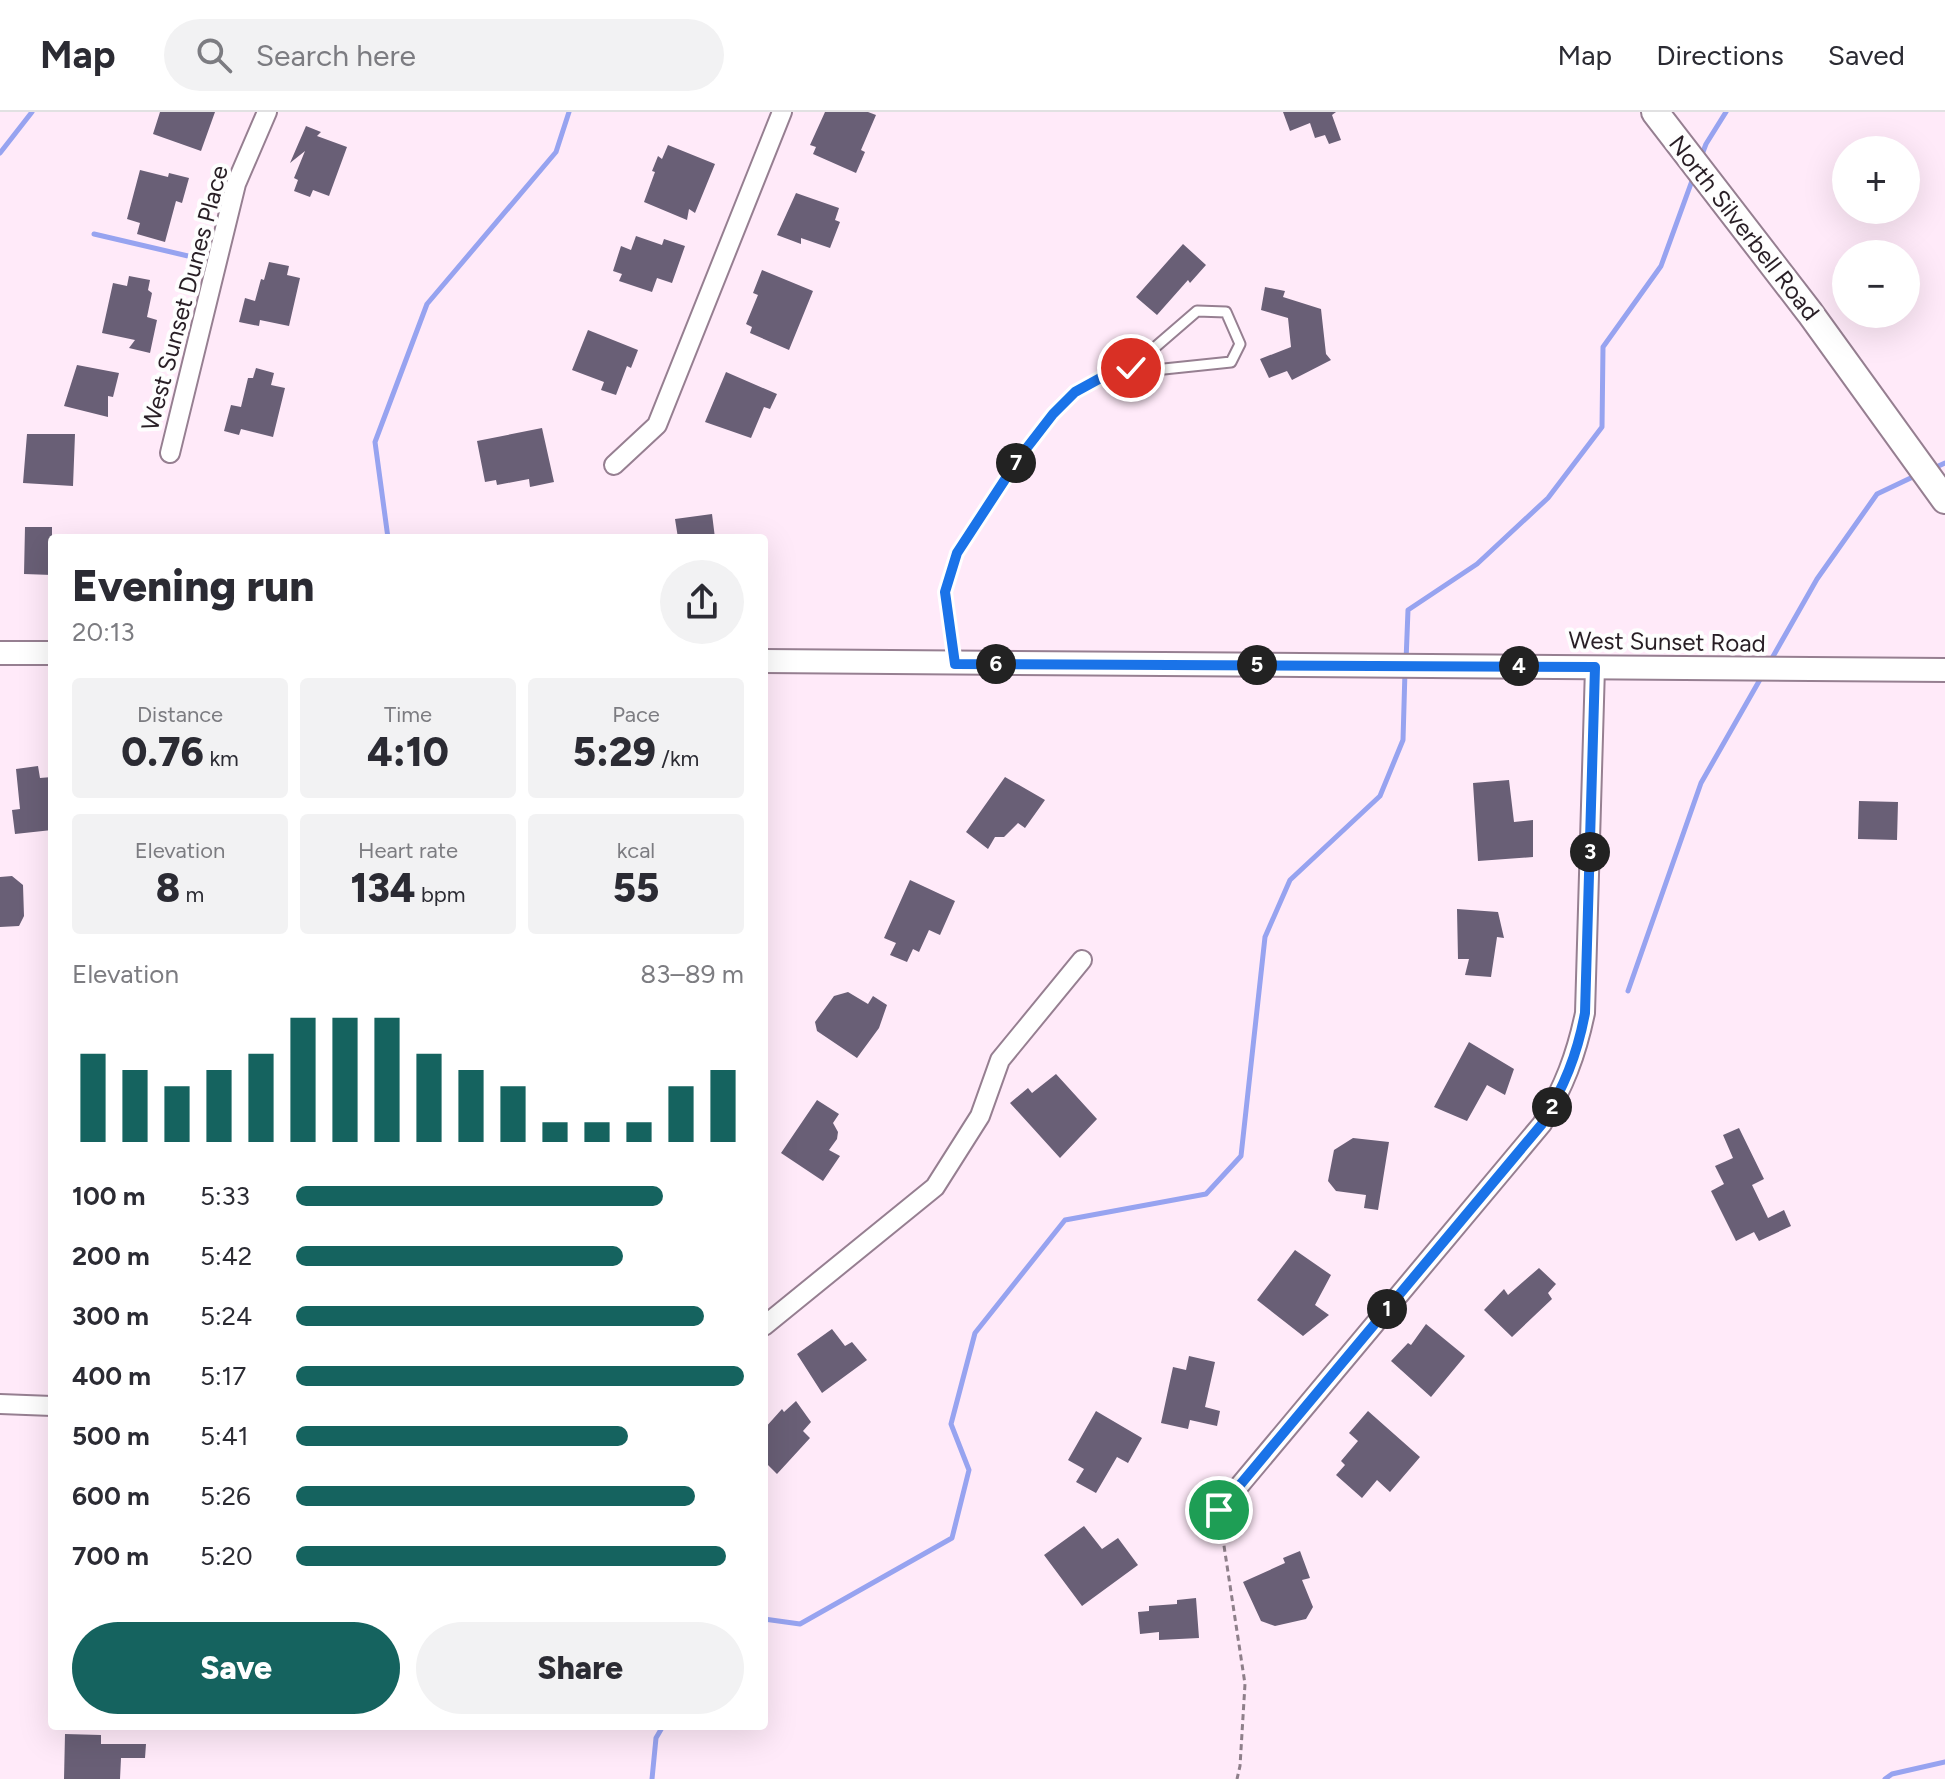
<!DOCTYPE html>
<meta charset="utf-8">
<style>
body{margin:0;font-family:Figtree,sans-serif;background:#f2f2f3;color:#2b2b33;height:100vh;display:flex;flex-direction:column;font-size:30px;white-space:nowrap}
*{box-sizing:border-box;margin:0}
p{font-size:26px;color:#7c7c81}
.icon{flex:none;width:44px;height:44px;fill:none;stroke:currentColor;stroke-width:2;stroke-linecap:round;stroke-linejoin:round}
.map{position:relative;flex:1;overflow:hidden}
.drawer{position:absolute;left:48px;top:422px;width:720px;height:1196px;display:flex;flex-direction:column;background:#fff;border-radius:8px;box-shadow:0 8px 32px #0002}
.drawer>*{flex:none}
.buttons{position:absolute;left:1832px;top:24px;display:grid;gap:16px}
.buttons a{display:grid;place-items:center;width:88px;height:88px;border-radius:50%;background:#fff;box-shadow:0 8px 32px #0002;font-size:40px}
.pin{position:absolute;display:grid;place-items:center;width:68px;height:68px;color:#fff;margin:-34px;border:4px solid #fff;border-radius:50%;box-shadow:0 2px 8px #0007}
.km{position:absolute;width:40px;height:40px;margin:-20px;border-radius:50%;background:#222;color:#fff;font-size:22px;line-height:40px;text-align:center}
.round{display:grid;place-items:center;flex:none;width:84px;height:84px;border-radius:42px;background:#f2f2f3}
.summary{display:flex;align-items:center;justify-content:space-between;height:136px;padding:0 24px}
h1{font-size:44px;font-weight:800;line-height:60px}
.figures{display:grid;grid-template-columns:repeat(3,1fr);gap:12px;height:136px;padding:8px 24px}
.figures div{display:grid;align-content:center;border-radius:8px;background:#f2f2f3;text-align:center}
.figures b{font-size:40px;font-weight:800}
.figures small{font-size:22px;font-weight:400}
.figures p{font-size:22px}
.chart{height:224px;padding:16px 24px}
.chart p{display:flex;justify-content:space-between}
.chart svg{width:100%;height:144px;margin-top:8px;stroke:#15635f;stroke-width:6}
.primary-button{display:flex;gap:16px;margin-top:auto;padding:16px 24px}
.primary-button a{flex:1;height:92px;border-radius:48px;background:#15635f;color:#fff;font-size:32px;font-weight:800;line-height:92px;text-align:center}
.primary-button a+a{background:#f2f2f3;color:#2b2b33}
ul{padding:0 24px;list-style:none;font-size:26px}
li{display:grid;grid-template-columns:128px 96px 1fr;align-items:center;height:60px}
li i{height:20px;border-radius:10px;background:#15635f}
header{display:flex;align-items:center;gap:48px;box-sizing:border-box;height:112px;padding:0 40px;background:#fff;border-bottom:2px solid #e1e1e2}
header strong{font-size:38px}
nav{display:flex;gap:44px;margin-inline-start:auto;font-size:28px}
.search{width:560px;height:72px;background:#f2f2f3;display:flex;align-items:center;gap:20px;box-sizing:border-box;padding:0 28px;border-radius:44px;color:#7c7c81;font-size:30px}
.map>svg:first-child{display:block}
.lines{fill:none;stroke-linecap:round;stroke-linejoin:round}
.stream{stroke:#97a3f0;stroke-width:5}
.building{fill:#695f76}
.service-casing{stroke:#967f91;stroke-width:13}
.minor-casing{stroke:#967f91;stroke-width:22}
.tertiary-casing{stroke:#967f91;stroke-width:26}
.secondary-casing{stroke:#967f91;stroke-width:30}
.path{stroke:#8e7f8a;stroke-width:3;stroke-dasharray:6 4;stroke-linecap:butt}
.service{stroke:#fff;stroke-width:9}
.minor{stroke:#fff;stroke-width:18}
.tertiary{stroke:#fff;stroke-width:22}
.secondary{stroke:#fff;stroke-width:26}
.route-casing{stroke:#fff;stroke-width:16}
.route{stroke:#1a73e8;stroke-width:10}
.labels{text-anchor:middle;stroke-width:8;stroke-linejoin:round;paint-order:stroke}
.street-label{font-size:24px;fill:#281e25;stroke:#fefefe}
</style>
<header>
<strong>Map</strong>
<div class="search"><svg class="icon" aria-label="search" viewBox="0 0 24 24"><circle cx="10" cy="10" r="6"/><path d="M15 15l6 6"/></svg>Search here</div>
<nav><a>Map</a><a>Directions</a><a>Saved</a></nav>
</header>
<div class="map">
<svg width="1945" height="1667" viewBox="0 0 1945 1667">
<rect width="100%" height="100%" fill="#ffeaf9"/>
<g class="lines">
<!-- stream -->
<path class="stream" d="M0 41 32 0
M1701 45 1706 32 1726 0
M94 122 188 144
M1934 356 1945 351
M388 426 375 330 427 192 556 40 569 0
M1771 548 1817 467 1877 382 1917 363
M1406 549 1408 498 1477 452 1548 386 1602 315 1603 235 1661 154 1693 66
M1628 879 1701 671 1762 564
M51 1235 52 1233
M764 1507 800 1512 952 1426 969 1358 951 1312 975 1221 1065 1108 1206 1082 1241 1044 1265 825 1290 768 1380 684 1403 628 1405 559
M652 1667 656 1626 663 1614
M1885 1667 1892 1662 1945 1650"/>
</g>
<!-- building -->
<path class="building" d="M160 0H215L201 39 153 22Z
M825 0H868L876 3 861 38 865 40 856 61 813 42 816 35 810 33Z
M1283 0H1336L1332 3 1341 28 1329 32 1325 23 1315 26 1310 11 1290 19Z
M306 14 321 20 317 24 347 35 329 84 313 78 310 85 294 79 298 68 294 66 305 39 290 51Z
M668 33 715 52 695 101 689 97 687 108 644 90 655 60 652 59 658 44 662 47Z
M140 58 168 65 169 61 189 66 182 91 176 89 165 130 137 122 140 111 127 107Z
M796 81 839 96 835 108 840 110 830 136 801 126V132L777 123Z
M636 124 662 133 664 127 685 134 672 171 657 166 652 180 619 169 622 162 613 159 621 134 631 138Z
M1183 132 1206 153 1190 171 1188 168 1157 203 1136 185Z
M269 150 289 154 287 163 300 166 289 214 260 208 259 214 239 210 245 186 255 189 261 167 264 168Z
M762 158 813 179 789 238 750 221 752 215 746 212 758 183 753 181Z
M129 164 150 168 148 178 152 181 147 205 157 208 150 241 129 236 135 228 102 221 113 171 127 174Z
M1265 175 1285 179 1283 185 1321 197 1326 242 1331 248 1292 268 1287 259 1269 266 1260 247 1291 235 1288 206 1261 198Z
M588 218 638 238 631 256 627 254 616 283 601 278 604 270 572 258Z
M77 253 119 261 113 285 108 284V305L64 294Z
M256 256 274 261 271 273 285 276 273 325 241 317 239 323 224 319 231 293 241 295 248 266H253Z
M726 260 777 282 770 297 764 295 751 326 705 310Z
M542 316 554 370 530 375 529 367 497 373 496 368 485 370 477 329Z
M27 322H75L73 374 23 371Z
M712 402 715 426H678L675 407Z
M25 415H52V463L24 462Z
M38 654 40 666 52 665V718L15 722 12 698 20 697 16 657Z
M1005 665 1045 688 1025 716 1018 711 1004 725H995L988 737 966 720Z
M1509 668 1514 710 1533 708V745L1478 749 1473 671Z
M1859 689 1898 690 1897 728 1858 727Z
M12 764 23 773 24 804 19 814 0 815V765Z
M910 768 955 789 940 823 929 818 919 840 913 837 907 850 890 843 896 831 884 826Z
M1457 797 1498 800 1504 826 1497 825 1491 865 1465 863 1469 847H1458Z
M848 880 868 892 873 884 887 893 879 916 857 946 817 919 815 910 834 884Z
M1469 930 1514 957 1505 983 1487 973 1467 1009 1434 995Z
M1056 962 1097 1007 1060 1046 1010 991 1028 976 1032 981Z
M817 988 839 1002 833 1011 838 1020 837 1027 829 1038 840 1044 823 1069 781 1041Z
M1739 1016 1764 1067 1752 1073 1768 1106 1784 1098 1791 1114 1759 1129 1754 1120 1736 1129 1711 1079 1724 1072 1715 1054 1733 1046 1723 1023Z
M1353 1026 1389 1030 1378 1098 1364 1096 1366 1083 1336 1079 1328 1069 1334 1038Z
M1295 1138 1331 1163 1315 1193 1329 1203 1303 1224 1257 1188Z
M1539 1156 1556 1172 1548 1181 1552 1187 1512 1225 1484 1198 1504 1177 1508 1183Z
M1426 1212 1465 1244 1431 1285 1391 1249 1408 1231 1411 1233Z
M832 1217 845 1234 852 1230 867 1248 822 1281 797 1242Z
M1189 1244 1215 1250 1205 1295 1220 1299 1217 1314 1190 1308 1188 1317 1161 1311 1173 1255 1186 1258Z
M796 1289 811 1310 803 1319 810 1326 777 1362 764 1349V1317L782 1297 784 1300Z
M1096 1299 1142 1326 1128 1351 1117 1345 1096 1381 1076 1370 1084 1357 1068 1348Z
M1368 1299 1420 1345 1390 1380 1377 1368 1362 1386 1336 1363 1345 1353 1341 1349 1358 1329 1349 1321Z
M1084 1414 1102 1437 1118 1426 1138 1453 1082 1494 1044 1443Z
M1300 1439 1310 1466 1302 1468 1313 1495 1306 1507 1275 1514 1261 1509 1243 1470 1285 1451 1283 1446Z
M1196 1486 1199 1526 1159 1528V1520L1140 1522 1138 1500 1149 1499V1494L1177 1492V1488Z
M65 1622 101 1623V1632H146L145 1646H121L120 1667H64Z"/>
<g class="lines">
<defs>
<path id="service" d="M955 549 945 480 957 441 1019 346 1053 302 1075 280 1106 263 1131 256 1164 257 1231 250 1240 232 1226 200 1197 199 1131 256"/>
<path id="minor" d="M170 341 236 72 267 0
M614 353 657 313 782 0
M764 1214 935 1075 980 1004 1000 948 1082 848
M0 1292 52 1294
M1219 1398 1542 1012C1564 974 1576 944 1585 901L1595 555"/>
<path id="tertiary" d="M0 541H52
M764 549 1945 558"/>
<path id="secondary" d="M1655 0 1810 201 1945 388"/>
</defs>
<!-- service casing -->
<use href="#service" class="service-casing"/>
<!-- minor casing -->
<use href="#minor" class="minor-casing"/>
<!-- tertiary casing -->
<use href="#tertiary" class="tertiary-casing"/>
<!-- secondary casing -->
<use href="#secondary" class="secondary-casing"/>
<!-- path -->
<path class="path" d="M1221 1414 1245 1572 1240 1654 1237 1667"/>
<!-- service -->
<use href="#service" class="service"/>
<!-- minor -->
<use href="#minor" class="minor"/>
<!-- tertiary -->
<use href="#tertiary" class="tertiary"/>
<!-- secondary -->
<use href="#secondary" class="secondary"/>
</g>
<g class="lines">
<defs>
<path id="route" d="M1131 256 1106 263 1075 280 1053 302 1019 346 957 441 945 480 955 552 1595 555 1585 901C1577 944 1564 974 1542 1012L1219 1398"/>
</defs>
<!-- route casing -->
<use href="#route" class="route-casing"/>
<!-- route -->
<use href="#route" class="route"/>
</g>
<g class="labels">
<!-- street labels -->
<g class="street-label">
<text transform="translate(1744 116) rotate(52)" y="8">North Silverbell Road</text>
<text transform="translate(185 186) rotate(-75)" y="8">West Sunset Dunes Place</text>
<text transform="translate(1667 530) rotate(1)" y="8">West Sunset Road</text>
</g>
</g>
</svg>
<div class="buttons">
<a>+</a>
<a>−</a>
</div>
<div class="pin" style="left:1219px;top:1398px;background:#1e9e55"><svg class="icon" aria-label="arrive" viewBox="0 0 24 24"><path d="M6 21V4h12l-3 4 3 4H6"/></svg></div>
<div class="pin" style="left:1131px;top:256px;background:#d93025"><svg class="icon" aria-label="check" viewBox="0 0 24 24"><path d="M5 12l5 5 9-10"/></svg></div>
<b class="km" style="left:1387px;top:1197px">1</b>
<b class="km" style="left:1552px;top:995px">2</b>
<b class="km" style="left:1590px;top:740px">3</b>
<b class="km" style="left:1519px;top:554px">4</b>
<b class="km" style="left:1257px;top:553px">5</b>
<b class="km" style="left:996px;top:552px">6</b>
<b class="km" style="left:1016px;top:351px">7</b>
<section class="drawer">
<div class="summary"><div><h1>Evening run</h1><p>20:13</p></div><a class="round"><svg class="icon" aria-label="share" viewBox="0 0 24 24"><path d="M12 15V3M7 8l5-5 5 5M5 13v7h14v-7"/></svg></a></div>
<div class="figures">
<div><p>Distance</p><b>0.76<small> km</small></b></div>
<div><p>Time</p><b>4:10</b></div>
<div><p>Pace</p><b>5:29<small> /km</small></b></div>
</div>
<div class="figures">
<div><p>Elevation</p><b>8<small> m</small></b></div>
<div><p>Heart rate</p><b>134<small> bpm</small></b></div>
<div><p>kcal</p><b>55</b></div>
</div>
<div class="chart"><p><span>Elevation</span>83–89 m</p>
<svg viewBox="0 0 160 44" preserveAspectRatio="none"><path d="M5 44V17M15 44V22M25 44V27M35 44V22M45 44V17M55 44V6M65 44V6M75 44V6M85 44V17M95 44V22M105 44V27M115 44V38M125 44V38M135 44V38M145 44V27M155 44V22"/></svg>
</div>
<ul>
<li><b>100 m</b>5:33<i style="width:82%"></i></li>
<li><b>200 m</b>5:42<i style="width:73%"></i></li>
<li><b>300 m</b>5:24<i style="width:91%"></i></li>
<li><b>400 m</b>5:17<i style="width:100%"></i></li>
<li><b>500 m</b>5:41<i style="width:74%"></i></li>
<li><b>600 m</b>5:26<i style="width:89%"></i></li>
<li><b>700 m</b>5:20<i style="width:96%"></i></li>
</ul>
<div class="primary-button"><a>Save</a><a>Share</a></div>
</section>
</div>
